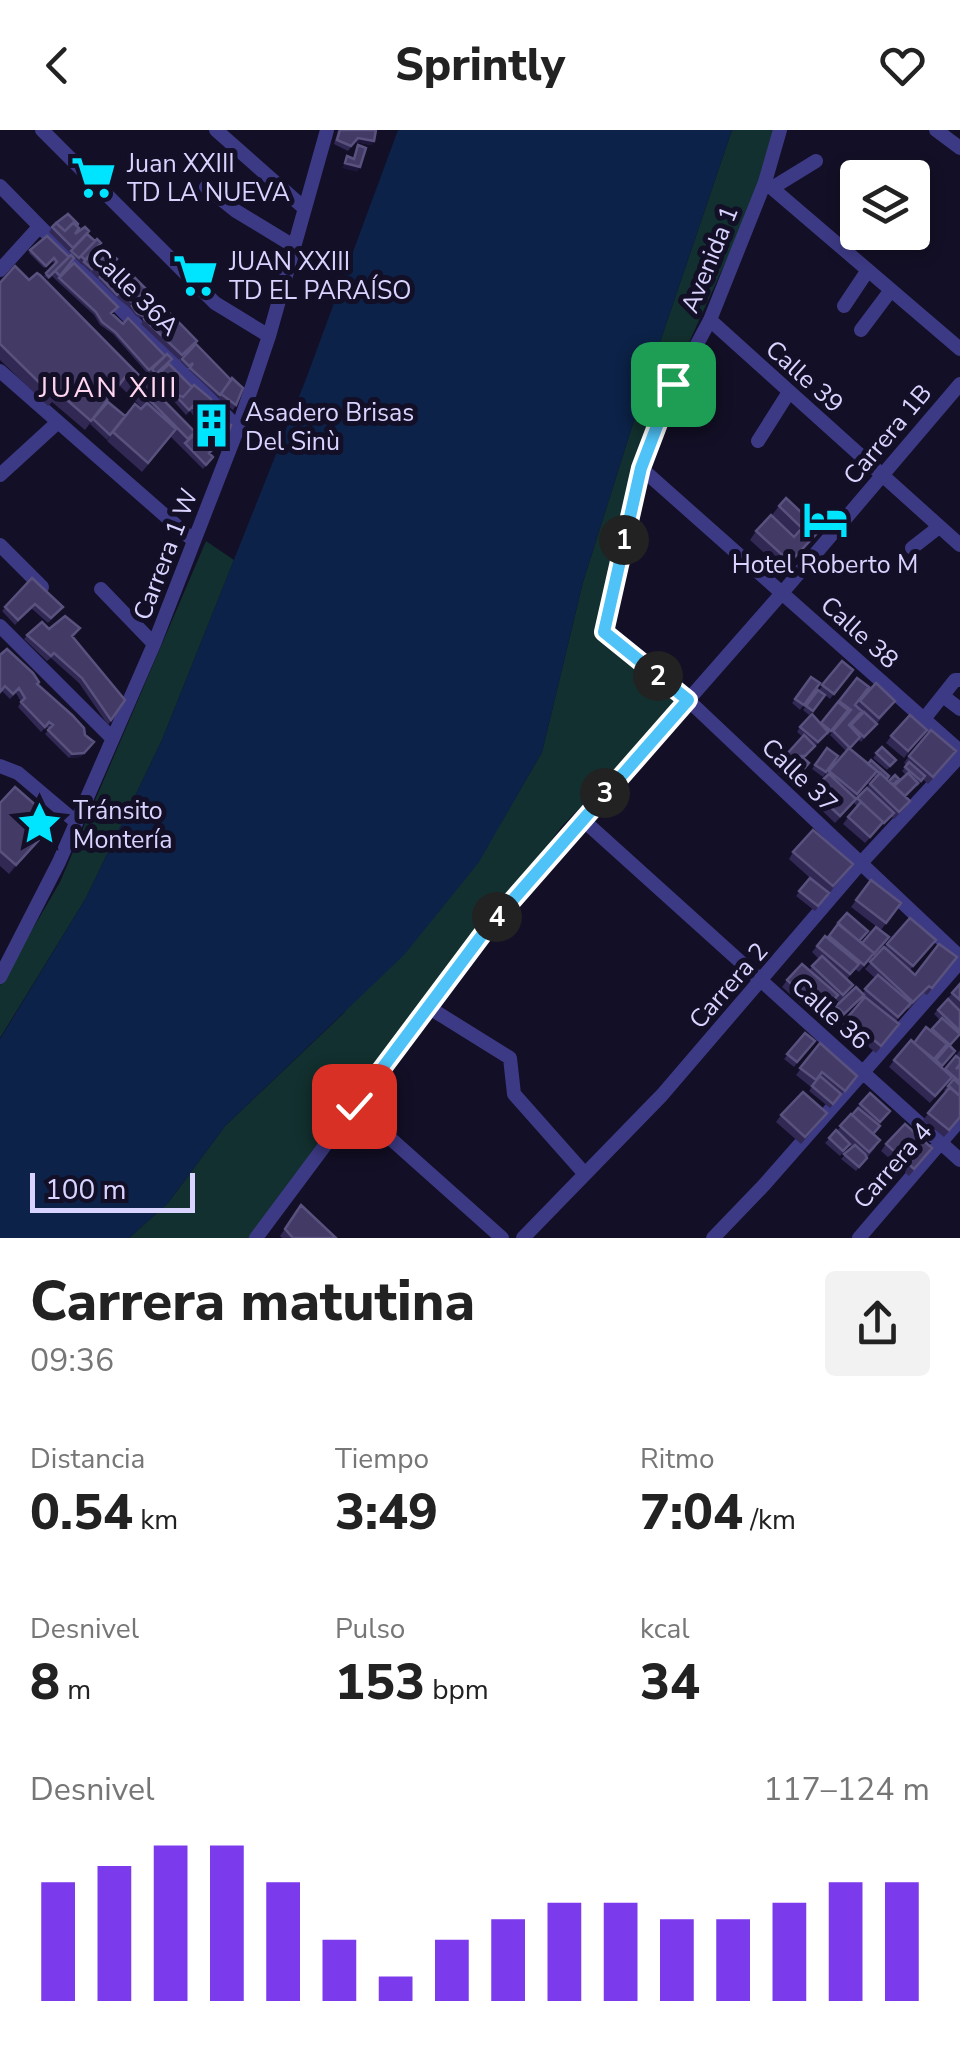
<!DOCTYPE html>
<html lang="es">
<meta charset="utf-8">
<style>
body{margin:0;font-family:"Nunito Sans",sans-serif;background:#f2f2f2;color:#222;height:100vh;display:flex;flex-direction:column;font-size:38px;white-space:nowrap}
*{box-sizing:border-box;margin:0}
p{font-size:32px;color:#767676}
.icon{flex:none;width:55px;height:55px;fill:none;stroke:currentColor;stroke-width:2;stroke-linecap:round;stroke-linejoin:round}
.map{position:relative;height:1108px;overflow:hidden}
.sheet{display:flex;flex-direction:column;background:#fff;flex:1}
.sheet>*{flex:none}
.tools{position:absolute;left:840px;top:30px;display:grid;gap:20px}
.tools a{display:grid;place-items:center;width:90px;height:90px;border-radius:10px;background:#fff;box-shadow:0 5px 15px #0003;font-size:50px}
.scale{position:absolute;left:30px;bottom:25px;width:165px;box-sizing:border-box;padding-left:10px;border:5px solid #d9d4ff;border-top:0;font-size:28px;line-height:35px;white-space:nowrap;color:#d9d4ff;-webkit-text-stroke:8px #130f26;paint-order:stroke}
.pin{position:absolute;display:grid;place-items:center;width:85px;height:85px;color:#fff;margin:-42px;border-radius:20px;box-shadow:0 5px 15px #0006}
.km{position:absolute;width:50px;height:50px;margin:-25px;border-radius:50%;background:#222;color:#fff;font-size:28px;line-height:50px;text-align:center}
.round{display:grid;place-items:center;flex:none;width:105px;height:105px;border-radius:10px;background:#f2f2f2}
.headline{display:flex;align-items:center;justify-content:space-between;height:170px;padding:0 30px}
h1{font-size:55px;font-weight:800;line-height:75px}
.figures{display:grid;grid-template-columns:repeat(3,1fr);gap:15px;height:170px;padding:10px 30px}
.figures div{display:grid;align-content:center}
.figures b{font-size:50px;font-weight:800}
.figures small{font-size:28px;font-weight:400}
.figures p{font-size:28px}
.chart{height:280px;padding:20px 30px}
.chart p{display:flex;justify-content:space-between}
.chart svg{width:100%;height:180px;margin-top:10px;stroke:#7c3aed;stroke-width:6}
header{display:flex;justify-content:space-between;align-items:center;height:130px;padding:0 30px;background:#fff;font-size:45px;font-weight:800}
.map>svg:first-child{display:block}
.green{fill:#12302f}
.water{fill:#0c2248}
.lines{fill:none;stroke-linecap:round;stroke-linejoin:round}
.minor{stroke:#3d3a85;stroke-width:14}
.wall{fill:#312854}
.shaded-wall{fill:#1d163a}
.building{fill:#433a66;stroke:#5a527e;stroke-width:2.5}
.route-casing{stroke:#fff;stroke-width:20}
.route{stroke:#4fc3f7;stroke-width:12}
.labels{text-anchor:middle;stroke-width:10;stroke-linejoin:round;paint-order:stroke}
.poi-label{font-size:25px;fill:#d9d4ff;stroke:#130f26;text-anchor:start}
.street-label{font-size:25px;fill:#d9d4ff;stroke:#130f26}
.neighbourhood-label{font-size:28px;letter-spacing:2.5px;fill:#ffd6f0;stroke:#130f26}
</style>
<header><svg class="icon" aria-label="back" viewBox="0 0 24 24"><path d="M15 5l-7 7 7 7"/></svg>Sprintly<svg class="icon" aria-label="heart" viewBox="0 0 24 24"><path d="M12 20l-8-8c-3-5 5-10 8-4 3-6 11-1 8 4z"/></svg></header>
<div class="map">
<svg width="960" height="1108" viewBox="0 0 960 1108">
<rect width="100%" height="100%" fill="#130f26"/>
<!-- green -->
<path class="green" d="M732 0H776L762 52 662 272 601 500 686 571 562 696 255 1108H129L168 1073 225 996 346 881 294 912 502 691 542 622 583 452 642 265Z
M206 411 234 430 162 610 86 768 0 908V855L60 752Z"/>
<!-- water -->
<path class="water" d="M398 0H732L642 265 583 452 542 622 479 732 404 825 225 996 168 1073 129 1108H0V909L86 768 162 610 306 249Z"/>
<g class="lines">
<!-- minor -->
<path class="minor" d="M42 0 215 173 269 206
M216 0 303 77
M780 0 765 52 710 190 658 287 641 338 604 501 688 570 960 827
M936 0 960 18
M765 52 960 219
M0 56 238 298
M206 57 236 81 292 115
M772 58 816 31
M0 140 39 97
M844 176 868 140
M710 190 960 415
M861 200 891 160
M0 241 194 411
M758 311 789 262
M641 338 960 621
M0 345 58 292
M0 415 42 457
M912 418 939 397
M101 459 154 514
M0 496 112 608
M943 566 960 579
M924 589 955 550H960
M0 636 18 643 76 692
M582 689 960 1030
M0 847 59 732 154 514 238 298 269 206 327 0
M428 877 510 928 514 964 584 1043
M354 976 502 1108
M256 1108 482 805 782 463 960 254
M523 1108 662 965 860 734 960 626
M713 1108 764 1055 960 832
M859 1108 960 990"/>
</g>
<!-- wall -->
<path class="wall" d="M338 0H376L374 11 371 15 355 12 348 21 334 14Z
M56 93 77 96 75 104 86 105 144 164 197 211 179 230 141 194 144 189 136 186 130 178 132 176 130 178 116 167 118 164 116 167 99 150 107 140 98 149 91 142 93 138 90 142 82 134 83 133 82 135 49 102Z
M30 120 69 127 74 128 57 151 52 146 53 144 48 149 44 146 55 134 52 131 44 138 29 123Z
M74 133 112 184 164 226 172 229 169 234 192 257 215 277 200 295 190 281 186 285 171 268 172 266 161 258 164 255 160 256 153 249 155 247 153 249 148 243 153 237 147 243 113 204 100 195 94 185 57 151Z
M15 136 191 307 201 297 223 317 220 321 216 317 210 324 213 327 203 339 171 307 142 342 107 311 113 302 142 278 119 255 85 300 52 272 48 276 0 230V153Z
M196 214 231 250 218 267 189 240 192 235 187 238 180 231Z
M232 248 236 275 233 280 218 268Z
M108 272 125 286 107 310 90 294Z
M779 376 820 400 784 441 750 410 756 401 795 406 772 385Z
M32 448 63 477 48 493 31 478 15 495 2 481Z
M49 499 77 503 73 507 125 570 108 595 79 553 51 528 47 531 24 509 27 505Z
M0 525 37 554 85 605 91 617 80 627 69 628 45 604 49 599 46 597 41 602 18 577 21 572 16 563 10 569 2 561Z
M842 531 853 540 830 569 819 560Z
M811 547 820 553 800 580 792 573Z
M857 548 855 575 856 576 860 571 890 578 861 612 859 610 850 619 894 656 906 645 902 641 907 635 904 633 909 626 951 628 928 654 923 649 918 656 916 655 905 667 910 671 905 678 894 689 891 686 865 713 843 694 857 676 854 673 857 668 875 648 873 646 855 668 856 669 851 676 835 693 807 666 846 621 830 605 848 584 846 583 828 605 826 604 804 629 809 633 795 650 786 643 782 647 774 639 803 607 797 602 800 597 821 593Z
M818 560 825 565 809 585 803 580Z
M927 600 904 628 886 613 891 606Z
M882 617 896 630 887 640 873 628Z
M827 618 838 626 823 647 812 639Z
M0 673 48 702 9 744 0 736Z
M793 722 853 734 815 781 796 766 810 748 789 729Z
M871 750 901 773 881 800 851 777Z
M910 788 936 810 910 840 915 845 957 827 927 865 924 863 909 879 907 878 896 891 894 901 876 923 842 895 864 868 862 867 841 889 833 881 836 876 862 864 875 848 865 839Z
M838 793 862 813 889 807 859 842 855 839 847 849 853 855 848 862 839 872 835 869 818 889 782 857 787 850 809 840 819 829 812 822 817 816 828 808Z
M960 854V905L950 916 952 926 941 937 945 940 960 920V988L944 1007 923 990 946 962 944 960 951 952 950 950 930 973 889 937 894 930 914 912 931 901 940 890 934 884Z
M805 903 815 911 794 937 784 929Z
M820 913 857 946 830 978 809 961 817 950 811 957 796 945Z
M860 974 890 981 878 995 874 1004 876 1017 856 1041 841 1029 852 1018 849 1015 840 1026 825 1013 852 985Z
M781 985 822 990 801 1014 776 992Z
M886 1014 927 1025 909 1046 881 1021Z
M301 1075 336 1108H282L280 1106Z"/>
<!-- shaded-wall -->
<path class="shaded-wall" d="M358 8 374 11 371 15 355 12 348 21Z
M345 33 360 37 357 42 342 38Z
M820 400 814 409 784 441 790 432Z
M94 612 80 627 69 628 72 624Z
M55 692 48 702 9 744 16 735Z"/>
<!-- building -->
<path class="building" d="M340 0H376L374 11 358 8 351 16 337 10Z
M358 15 366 18 360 37 345 33 347 26 354 29Z
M68 84 78 94 77 96 73 93 65 101 56 93Z
M56 93 65 101 73 93 79 98 75 104 85 97 89 101 73 118 52 97Z
M87 104 95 111 79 128 71 121Z
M47 106 69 127 49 147 46 143 57 132 54 128 46 136 30 120Z
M97 109 101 113 85 130 81 126Z
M99 116 107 124 92 139 84 132Z
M109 122 117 129 102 145 94 137Z
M71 125 74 128 60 146 55 141Z
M115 132 132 149 117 165 100 147Z
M74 133 118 177 111 183 123 194 128 188 165 226 149 240 115 202 102 192 96 182 59 148Z
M15 136 29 150 37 143 40 145 195 302 188 309 126 246 91 291 59 263 54 267 0 214V153Z
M134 147 147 160 133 173 119 162Z
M145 163 157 175 146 187 137 183 132 176Z
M160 173 197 211 182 225 144 189Z
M196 214 231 250 220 265 190 238 193 233 189 236 182 229Z
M167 224 172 229 156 244 152 239Z
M169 234 192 257 183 267 174 264 177 266 163 255 167 252 162 254 155 247Z
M232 248 243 258 236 275 221 264Z
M194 255 211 269V274L215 277 203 291 193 276 189 280 174 264 183 267Z
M108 272 125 286 110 305 93 289Z
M147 273 176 299 148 333 113 302 135 274 141 279Z
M216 282 225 291 216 310 204 297H201Z
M225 292 231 295 223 317 217 310Z
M204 297 219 313 209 323 213 327 206 335 185 313Z
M786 368 820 400 790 432 756 401 771 385 794 407 802 398 779 376Z
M32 448 63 477 51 488 35 474 18 490 5 477Z
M65 486 80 498 72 506 125 570 111 590 82 548 54 523 51 526 27 505 42 492 49 499Z
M7 519 33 543 39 552 37 554 72 585 84 598 85 605 94 612 84 623 72 624 48 600 53 595 49 592 45 597 21 572 25 568 19 558 13 564 5 556 0 562V525Z
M842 531 853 540 834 564 822 555Z
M811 547 820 553 804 575 795 569Z
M857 548 869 557 855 575 862 581 849 595 860 607 850 618 833 601 851 580 839 571Z
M876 553 895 571 879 588 860 571Z
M818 560 825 565 813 581 806 576Z
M838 572 848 580 831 601 821 593Z
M864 582 877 594 864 607 851 595Z
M812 584 828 602 818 612 800 597Z
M910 585 927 600 908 621 891 606Z
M931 600 956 621 933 647 909 626Z
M804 605 815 616 805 626H801L809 633 799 645 790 638 786 643 777 635Z
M882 617 896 630 890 636 876 623Z
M827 618 838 626 826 642 815 635Z
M849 618 877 641 857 664 829 641Z
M871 630 889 646 887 649 868 634Z
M909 632 925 646 921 651 905 637Z
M880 643 910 671 899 682 870 654Z
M908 643 918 653 905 666 894 656Z
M829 644 856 669 840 686 812 660Z
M895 645 899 649 893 655 889 651Z
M15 657 55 692 16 735 0 721V673Z
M867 658 894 683 884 693 857 668Z
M861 672 883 692 870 707 848 687Z
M813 700 853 734 833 756 793 722Z
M810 748 829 763 818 776 799 761Z
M871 750 901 773 886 793 856 770Z
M847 783 868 801 859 811 838 793Z
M910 788 936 810 913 836 887 814Z
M838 794 874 823 864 835 829 806Z
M876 797 889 807 873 825 874 823 862 813Z
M825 806 859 834 850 844 817 816Z
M939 814 957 827 932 858 929 856 913 872 870 832 884 817 915 845Z
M822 826 853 855 843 865 812 836Z
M802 834 838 865 822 882 787 850Z
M878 845 911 873 898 887 865 859Z
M960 854V870L952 863Z
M856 857 864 865 844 884 836 876Z
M865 867 899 894 881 916 847 888Z
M948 869 960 881V901L938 880Z
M942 888 960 904 950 915 932 899Z
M926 897 947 914 934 929 914 913Z
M805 903 815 911 797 932 787 924Z
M911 910 952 947 935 966 894 930Z
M820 913 857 946 845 961 822 942 816 950 800 938Z
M949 915 955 921 942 936 936 930Z
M956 926 960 929V934L956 939 960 936V952L945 939Z
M820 946 841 964 833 974 812 956Z
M954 949 960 955V966L948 956Z
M950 957 960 966V987L949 1000 928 983Z
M803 962 827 983 805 1007 781 985Z
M870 963 890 981 880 992 860 974Z
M858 978 880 996 873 1004 852 985Z
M851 984 880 1010 869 1022 840 996Z
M905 994 932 1018 914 1039 886 1014Z
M836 1000 850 1014 843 1021 829 1008Z
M855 1015 865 1024 867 1028 859 1037 844 1024Z
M301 1075 336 1108H293L285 1099Z"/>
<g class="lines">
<defs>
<path id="route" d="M354 976 482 805 688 570 604 502 641 338 673 254"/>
</defs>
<!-- route casing -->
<use href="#route" class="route-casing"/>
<!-- route -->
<use href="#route" class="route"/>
</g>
<!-- icons -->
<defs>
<symbol id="supermarket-bare" viewBox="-9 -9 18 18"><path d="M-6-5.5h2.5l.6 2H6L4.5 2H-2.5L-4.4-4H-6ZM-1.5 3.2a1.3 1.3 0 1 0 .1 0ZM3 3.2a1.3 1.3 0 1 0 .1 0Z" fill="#00e5ff" stroke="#130f26" stroke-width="2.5" paint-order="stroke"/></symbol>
<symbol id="building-bare" viewBox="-9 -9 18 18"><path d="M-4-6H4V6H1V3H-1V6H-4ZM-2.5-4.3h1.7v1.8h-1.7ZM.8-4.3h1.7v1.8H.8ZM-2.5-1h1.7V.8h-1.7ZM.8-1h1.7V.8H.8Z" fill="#00e5ff" stroke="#130f26" stroke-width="2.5" paint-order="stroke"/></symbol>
<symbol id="hotel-bare" viewBox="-9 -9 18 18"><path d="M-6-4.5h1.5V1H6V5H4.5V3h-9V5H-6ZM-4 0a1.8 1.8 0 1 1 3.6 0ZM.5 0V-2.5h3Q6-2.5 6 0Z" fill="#00e5ff" stroke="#130f26" stroke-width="2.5" paint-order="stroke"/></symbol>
<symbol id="sight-bare" viewBox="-9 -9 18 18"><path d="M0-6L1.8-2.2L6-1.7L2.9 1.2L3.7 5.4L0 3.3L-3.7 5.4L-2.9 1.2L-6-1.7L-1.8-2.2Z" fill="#00e5ff" stroke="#130f26" stroke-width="2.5" paint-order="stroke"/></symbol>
</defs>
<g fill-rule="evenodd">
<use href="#supermarket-bare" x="62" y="16" width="63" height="63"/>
<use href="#supermarket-bare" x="164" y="114" width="63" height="63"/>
<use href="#building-bare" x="180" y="264" width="63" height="63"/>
<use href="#hotel-bare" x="794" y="358" width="63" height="63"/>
<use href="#sight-bare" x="8" y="662" width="63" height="63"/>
</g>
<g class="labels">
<!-- poi labels -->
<g class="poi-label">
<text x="127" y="42">Juan XXIII<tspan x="127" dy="29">TD LA NUEVA</tspan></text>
<text x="229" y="140">JUAN XXIII<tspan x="229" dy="29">TD EL PARAÍSO</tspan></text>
<text x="245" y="291">Asadero Brisas<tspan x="245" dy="29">Del Sinù</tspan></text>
<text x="825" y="443" text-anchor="middle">Hotel Roberto M</text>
<text x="73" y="689">Tránsito<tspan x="73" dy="29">Montería</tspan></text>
</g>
<!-- street labels -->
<g class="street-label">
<text transform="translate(709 129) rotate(-68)" y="9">Avenida 1</text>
<text transform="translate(135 161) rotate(45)" y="9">Calle 36A</text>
<text transform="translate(805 246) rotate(42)" y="9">Calle 39</text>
<text transform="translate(887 304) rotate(-50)" y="9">Carrera 1B</text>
<text transform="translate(165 424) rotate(-69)" y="9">Carrera 1 W</text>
<text transform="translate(860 502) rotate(42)" y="9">Calle 38</text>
<text transform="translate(800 645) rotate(44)" y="9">Calle 37</text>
<text transform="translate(728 855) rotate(-49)" y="9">Carrera 2</text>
<text transform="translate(831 883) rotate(42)" y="9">Calle 36</text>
<text transform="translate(892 1035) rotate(-49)" y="9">Carrera 4</text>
</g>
<!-- neighbourhood labels -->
<g class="neighbourhood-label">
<text x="109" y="267">JUAN XIII</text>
</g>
</g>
</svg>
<div class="tools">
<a><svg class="icon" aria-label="layers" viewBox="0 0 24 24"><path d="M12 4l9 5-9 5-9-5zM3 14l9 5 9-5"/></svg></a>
</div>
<div class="scale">100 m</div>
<div class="pin" style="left:673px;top:254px;background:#1e9e55"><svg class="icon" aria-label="arrive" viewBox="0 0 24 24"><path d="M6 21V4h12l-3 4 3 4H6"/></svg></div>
<div class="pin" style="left:354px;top:976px;background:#d93025"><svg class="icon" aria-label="check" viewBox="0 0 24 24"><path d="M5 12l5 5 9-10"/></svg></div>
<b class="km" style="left:624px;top:410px">1</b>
<b class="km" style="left:658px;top:546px">2</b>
<b class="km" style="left:605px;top:663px">3</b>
<b class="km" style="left:497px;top:787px">4</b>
</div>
<section class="sheet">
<div class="headline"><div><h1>Carrera matutina</h1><p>09:36</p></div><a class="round"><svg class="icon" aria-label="share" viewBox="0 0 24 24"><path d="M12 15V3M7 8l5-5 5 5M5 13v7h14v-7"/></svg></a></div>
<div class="figures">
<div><p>Distancia</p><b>0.54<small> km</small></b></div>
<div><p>Tiempo</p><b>3:49</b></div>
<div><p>Ritmo</p><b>7:04<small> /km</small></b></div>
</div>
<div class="figures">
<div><p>Desnivel</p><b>8<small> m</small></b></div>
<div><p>Pulso</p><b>153<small> bpm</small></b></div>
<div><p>kcal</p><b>34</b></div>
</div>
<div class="chart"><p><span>Desnivel</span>117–124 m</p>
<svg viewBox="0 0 160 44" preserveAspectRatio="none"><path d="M5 44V15M15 44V11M25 44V6M35 44V6M45 44V15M55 44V29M65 44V38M75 44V29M85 44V24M95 44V20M105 44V20M115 44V24M125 44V24M135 44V20M145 44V15M155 44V15"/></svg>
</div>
</section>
